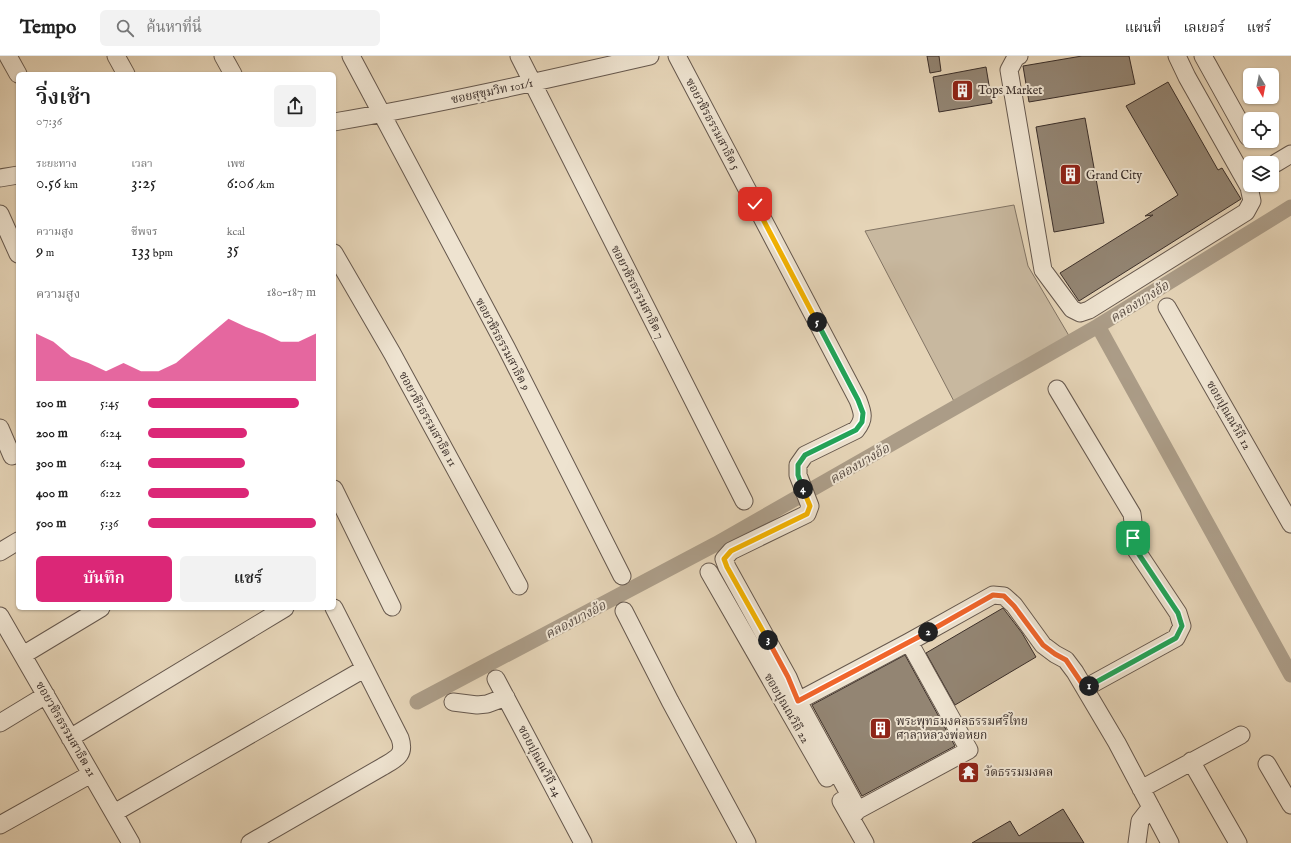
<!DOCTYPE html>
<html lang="th">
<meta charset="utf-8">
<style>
body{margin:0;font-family:"IM FELL English","Noto Serif Thai",serif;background:#f2f2f2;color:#222;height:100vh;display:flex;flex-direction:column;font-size:15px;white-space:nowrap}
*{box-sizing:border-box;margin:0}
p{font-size:13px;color:#767676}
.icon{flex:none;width:22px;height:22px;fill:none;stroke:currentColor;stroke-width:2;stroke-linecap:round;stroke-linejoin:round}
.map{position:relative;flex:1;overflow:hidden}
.drawer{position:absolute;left:16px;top:16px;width:320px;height:538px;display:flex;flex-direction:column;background:#fff;border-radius:6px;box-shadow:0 1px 3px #0004}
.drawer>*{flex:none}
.needle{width:26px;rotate:170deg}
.tools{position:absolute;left:1243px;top:12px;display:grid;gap:8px}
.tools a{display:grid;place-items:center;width:36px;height:36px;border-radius:6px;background:#fff;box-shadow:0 1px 3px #0004;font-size:20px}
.pin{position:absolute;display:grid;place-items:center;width:34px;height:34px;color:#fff;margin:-17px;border-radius:8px;box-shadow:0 2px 6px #0006}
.km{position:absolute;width:20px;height:20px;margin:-10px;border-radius:50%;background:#222;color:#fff;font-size:11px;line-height:20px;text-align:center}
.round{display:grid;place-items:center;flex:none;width:42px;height:42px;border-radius:6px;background:#f2f2f2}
.head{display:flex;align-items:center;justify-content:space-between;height:68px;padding:0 20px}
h1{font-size:22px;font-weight:600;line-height:30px}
.metrics{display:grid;grid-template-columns:repeat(3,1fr);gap:6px;height:68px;padding:4px 20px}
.metrics div{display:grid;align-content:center}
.metrics b{font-size:17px;font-weight:600}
.metrics small{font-size:11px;font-weight:400}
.metrics p{font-size:11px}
.chart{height:112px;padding:8px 20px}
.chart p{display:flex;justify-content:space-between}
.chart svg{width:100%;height:72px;margin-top:4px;fill:#db2777;opacity:.7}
.primary-button{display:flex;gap:8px;margin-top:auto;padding:8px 20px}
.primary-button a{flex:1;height:46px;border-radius:6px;background:#db2777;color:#fff;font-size:16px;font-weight:600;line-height:46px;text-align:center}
.primary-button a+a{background:#f2f2f2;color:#222}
ul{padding:0 20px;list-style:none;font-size:13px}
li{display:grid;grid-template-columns:64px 48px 1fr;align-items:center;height:30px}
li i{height:10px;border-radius:5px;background:#db2777}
header{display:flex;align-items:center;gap:24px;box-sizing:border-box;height:56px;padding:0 20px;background:#fff;border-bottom:1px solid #e0e0e0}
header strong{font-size:19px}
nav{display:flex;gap:22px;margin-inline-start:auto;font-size:14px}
.search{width:280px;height:36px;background:#f2f2f2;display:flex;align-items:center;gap:10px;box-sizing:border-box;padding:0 14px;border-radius:6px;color:#767676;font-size:15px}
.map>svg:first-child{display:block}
.green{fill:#c8b89f;stroke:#827464}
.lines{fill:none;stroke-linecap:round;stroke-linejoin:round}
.canal{stroke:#ab9c87;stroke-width:15}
.building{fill:#938573;stroke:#3b2f2a}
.minor-casing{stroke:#66584d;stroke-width:19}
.minor{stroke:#eee3d0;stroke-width:17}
.split-1-casing{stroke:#fff;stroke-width:8}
.split-2-casing{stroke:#fff;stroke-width:8}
.split-3-casing{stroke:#fff;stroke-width:8}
.split-4-casing{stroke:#fff;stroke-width:8}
.split-5-casing{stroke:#fff;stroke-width:8}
.split-6-casing{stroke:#fff;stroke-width:8}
.split-1{stroke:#22a559;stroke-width:5}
.split-2{stroke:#f0652b;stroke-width:5}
.split-3{stroke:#f0652b;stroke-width:5}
.split-4{stroke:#f5b400;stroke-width:5}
.split-5{stroke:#22a559;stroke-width:5}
.split-6{stroke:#f5b400;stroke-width:5}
.labels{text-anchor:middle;stroke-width:4;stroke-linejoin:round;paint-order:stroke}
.poi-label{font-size:12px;fill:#3b2f2a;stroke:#eee3d0;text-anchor:start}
.street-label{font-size:12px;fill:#3b2f2a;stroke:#eee3d0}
.water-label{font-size:13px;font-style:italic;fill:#574a41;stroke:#eee3d0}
</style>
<header>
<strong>Tempo</strong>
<div class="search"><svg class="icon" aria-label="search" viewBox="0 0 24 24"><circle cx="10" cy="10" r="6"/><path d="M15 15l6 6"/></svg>ค้นหาที่นี่</div>
<nav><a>แผนที่</a><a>เลเยอร์</a><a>แชร์</a></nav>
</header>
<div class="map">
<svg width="1291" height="787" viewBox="0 0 1291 787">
<rect width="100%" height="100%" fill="#e5d4b7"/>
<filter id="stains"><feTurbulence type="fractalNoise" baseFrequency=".005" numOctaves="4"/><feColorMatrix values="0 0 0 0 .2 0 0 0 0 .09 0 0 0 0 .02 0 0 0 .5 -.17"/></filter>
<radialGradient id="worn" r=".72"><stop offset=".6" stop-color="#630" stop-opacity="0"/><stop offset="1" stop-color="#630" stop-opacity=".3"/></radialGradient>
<!-- green -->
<path class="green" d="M1014 149 1028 210 1075 290 958 353 865 175Z"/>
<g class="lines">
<!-- canal -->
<path class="canal" d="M1098 270 1291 619
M417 646 716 488 1098 270 1291 151"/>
</g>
<!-- building -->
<path class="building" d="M927 0H939L941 15 930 17Z
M1082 0H1129L1135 28 1029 46 1023 10Z
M986 11 992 47 939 56 933 21Z
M1168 26 1218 114 1222 112 1241 143 1079 245 1060 217 1153 159 1145 160 1178 139 1126 50Z
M1085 62 1104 167 1054 176 1036 71Z
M1003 552 1022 577 1036 601 955 649 926 597Z
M905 599 955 690 862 740 812 649Z
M1063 753 1084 787H972L1010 765 1019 780Z"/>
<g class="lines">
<defs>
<path id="minor" d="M8 0 18 18
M116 0 126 18
M223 0 233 18
M351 0 506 291 622 520
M519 0 744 445
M677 0 858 344C863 357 865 363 856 374L805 399 798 409V419L810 450 807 458 731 495 724 503 727 511 788 621 798 645 858 754
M1019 0 1016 1 1009 14 1043 214 1072 253 1080 257 1089 254 1246 156 1252 145 1249 131 1187 21 1177 0
M1203 0 1248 81
M334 66C440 48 545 24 650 0
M1276 107 1291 98
M0 122 18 119
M0 158 18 198
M334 197 392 297 519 530
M1167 251 1291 468
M1057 333 1132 458C1134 470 1133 482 1136 494L1178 557 1182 570 1176 582 1085 632
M0 372 12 400
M334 433 392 551
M0 496 18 485
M709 516 827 722
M624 555 670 645 747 787
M0 560 131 787
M23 599 101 552
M496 623 583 787
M798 645 909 586 993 539 1004 540 1014 549 1043 589 1055 598 1066 604 1075 616 1117 687 1170 787
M453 646 477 649 487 648 506 641
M0 667 46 639
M70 682 285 552
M1191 705 1238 787
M1267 708 1291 749
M1141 733 1241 679
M841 745 865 787
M114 757 364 613
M851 762 858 754 969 694 909 586
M0 769 91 718
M250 787 382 711C395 703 406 700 400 682L334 552
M1137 787 1140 765 1151 751"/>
</defs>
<!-- minor casing -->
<use href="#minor" class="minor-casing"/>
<!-- minor -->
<use href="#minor" class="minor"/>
</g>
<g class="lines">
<defs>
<path id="split-1" d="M1089 630 1176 582 1182 570 1178 557 1136 494 1133 482"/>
<path id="split-2" d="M928 576 993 539 1004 540 1014 550 1043 589 1055 598 1066 604 1085 632 1089 630"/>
<path id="split-3" d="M768 584 788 621 798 645 928 576"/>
<path id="split-4" d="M768 584 727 511 724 503 731 495 807 458 810 450 803 433"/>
<path id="split-5" d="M803 433 798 419V409L805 399 856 374 862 366 863 357 858 344 817 266"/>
<path id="split-6" d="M755 148 817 266"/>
</defs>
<!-- split-1 casing -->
<use href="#split-1" class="split-1-casing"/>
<!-- split-2 casing -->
<use href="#split-2" class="split-2-casing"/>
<!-- split-3 casing -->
<use href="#split-3" class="split-3-casing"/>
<!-- split-4 casing -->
<use href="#split-4" class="split-4-casing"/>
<!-- split-5 casing -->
<use href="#split-5" class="split-5-casing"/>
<!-- split-6 casing -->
<use href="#split-6" class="split-6-casing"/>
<!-- split-1 -->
<use href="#split-1" class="split-1"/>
<!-- split-2 -->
<use href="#split-2" class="split-2"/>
<!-- split-3 -->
<use href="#split-3" class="split-3"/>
<!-- split-4 -->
<use href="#split-4" class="split-4"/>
<!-- split-5 -->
<use href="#split-5" class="split-5"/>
<!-- split-6 -->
<use href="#split-6" class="split-6"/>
</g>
<!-- icons -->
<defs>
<symbol id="building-square" viewBox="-11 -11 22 22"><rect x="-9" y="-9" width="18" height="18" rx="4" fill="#8f2418" stroke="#eee3d0"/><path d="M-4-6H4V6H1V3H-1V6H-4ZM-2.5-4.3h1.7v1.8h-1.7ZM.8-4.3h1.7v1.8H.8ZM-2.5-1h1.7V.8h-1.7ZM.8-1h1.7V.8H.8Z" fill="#fff"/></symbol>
<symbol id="temple-square" viewBox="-11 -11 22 22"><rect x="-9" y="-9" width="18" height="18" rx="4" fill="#8f2418" stroke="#eee3d0"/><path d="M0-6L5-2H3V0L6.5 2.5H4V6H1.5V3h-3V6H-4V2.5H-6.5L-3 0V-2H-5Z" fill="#fff"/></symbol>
</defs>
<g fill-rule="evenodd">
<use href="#building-square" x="950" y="22" width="25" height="25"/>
<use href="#building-square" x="1058" y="106" width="25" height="25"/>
<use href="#building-square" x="868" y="660" width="25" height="25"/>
<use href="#temple-square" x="956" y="704" width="25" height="25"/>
</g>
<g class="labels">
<!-- poi labels -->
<g class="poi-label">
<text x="978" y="38">Tops Market</text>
<text x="1086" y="123">Grand City</text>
<text x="896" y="669">พระพุทธมงคลธรรมศรีไทย<tspan x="896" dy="14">ศาลาหลวงพ่อหยก</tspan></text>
<text x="984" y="720">วัดธรรมมงคล</text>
</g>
<!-- street labels -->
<g class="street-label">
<text transform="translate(492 35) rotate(-12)" y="4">ซอยสุขุมวิท 101/1</text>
<text transform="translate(713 68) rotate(62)" y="4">ซอยวชิรธรรมสาธิต 5</text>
<text transform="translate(638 236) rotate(63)" y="4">ซอยวชิรธรรมสาธิต 7</text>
<text transform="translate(503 288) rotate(62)" y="4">ซอยวชิรธรรมสาธิต 9</text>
<text transform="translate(1229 359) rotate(60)" y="4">ซอยปุณณวิถี 12</text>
<text transform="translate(428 363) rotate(61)" y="4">ซอยวชิรธรรมสาธิต 11</text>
<text transform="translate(787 652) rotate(60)" y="4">ซอยปุณณวิถี 22</text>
<text transform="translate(66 673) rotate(60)" y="4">ซอยวชิรธรรมสาธิต 21</text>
<text transform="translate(540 705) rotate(62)" y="4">ซอยปุณณวิถี 24</text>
</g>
<!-- water labels -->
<g class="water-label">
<text transform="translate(1139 245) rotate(-32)" y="5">คลองบางอ้อ</text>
<text transform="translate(859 407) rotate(-30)" y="5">คลองบางอ้อ</text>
<text transform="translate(575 563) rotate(-28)" y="5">คลองบางอ้อ</text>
</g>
</g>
<rect width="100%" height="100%" filter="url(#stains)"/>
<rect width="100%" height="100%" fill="url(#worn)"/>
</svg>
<div class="tools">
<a><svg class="needle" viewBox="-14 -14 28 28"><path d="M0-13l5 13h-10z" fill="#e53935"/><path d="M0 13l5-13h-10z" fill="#767676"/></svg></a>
<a><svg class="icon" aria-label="locate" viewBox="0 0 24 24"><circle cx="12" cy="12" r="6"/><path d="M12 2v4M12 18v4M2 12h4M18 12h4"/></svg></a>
<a><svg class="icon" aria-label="layers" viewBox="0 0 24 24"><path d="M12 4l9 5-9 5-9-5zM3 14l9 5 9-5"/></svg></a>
</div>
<div class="pin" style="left:1133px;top:482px;background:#1e9e55"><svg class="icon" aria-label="arrive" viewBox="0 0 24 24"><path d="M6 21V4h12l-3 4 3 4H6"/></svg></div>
<div class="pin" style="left:755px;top:148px;background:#d93025"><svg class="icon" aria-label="check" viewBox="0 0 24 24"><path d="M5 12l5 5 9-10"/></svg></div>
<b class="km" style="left:1089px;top:630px">1</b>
<b class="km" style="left:928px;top:576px">2</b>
<b class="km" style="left:768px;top:584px">3</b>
<b class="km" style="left:803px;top:433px">4</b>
<b class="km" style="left:817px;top:266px">5</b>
<section class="drawer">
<div class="head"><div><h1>วิ่งเช้า</h1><p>07:36</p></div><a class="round"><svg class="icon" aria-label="share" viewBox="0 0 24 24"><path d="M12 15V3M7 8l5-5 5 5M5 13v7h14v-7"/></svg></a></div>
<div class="metrics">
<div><p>ระยะทาง</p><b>0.56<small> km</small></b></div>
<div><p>เวลา</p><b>3:25</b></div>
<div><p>เพซ</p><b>6:06<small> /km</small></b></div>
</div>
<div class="metrics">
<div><p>ความสูง</p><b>9<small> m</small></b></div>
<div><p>ชีพจร</p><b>133<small> bpm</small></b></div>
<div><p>kcal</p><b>35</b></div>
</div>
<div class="chart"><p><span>ความสูง</span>180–187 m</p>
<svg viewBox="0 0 160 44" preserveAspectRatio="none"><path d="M0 44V15L10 20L20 29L30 33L40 38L50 33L60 38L70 38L80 33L90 24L100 15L110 6L120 11L130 15L140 20L150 20L160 15V44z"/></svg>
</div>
<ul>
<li><b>100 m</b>5:45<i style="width:90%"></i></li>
<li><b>200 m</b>6:24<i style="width:59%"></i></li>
<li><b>300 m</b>6:24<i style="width:58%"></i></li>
<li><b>400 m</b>6:22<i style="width:60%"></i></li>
<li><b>500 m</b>5:36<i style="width:100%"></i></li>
</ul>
<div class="primary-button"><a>บันทึก</a><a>แชร์</a></div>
</section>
</div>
